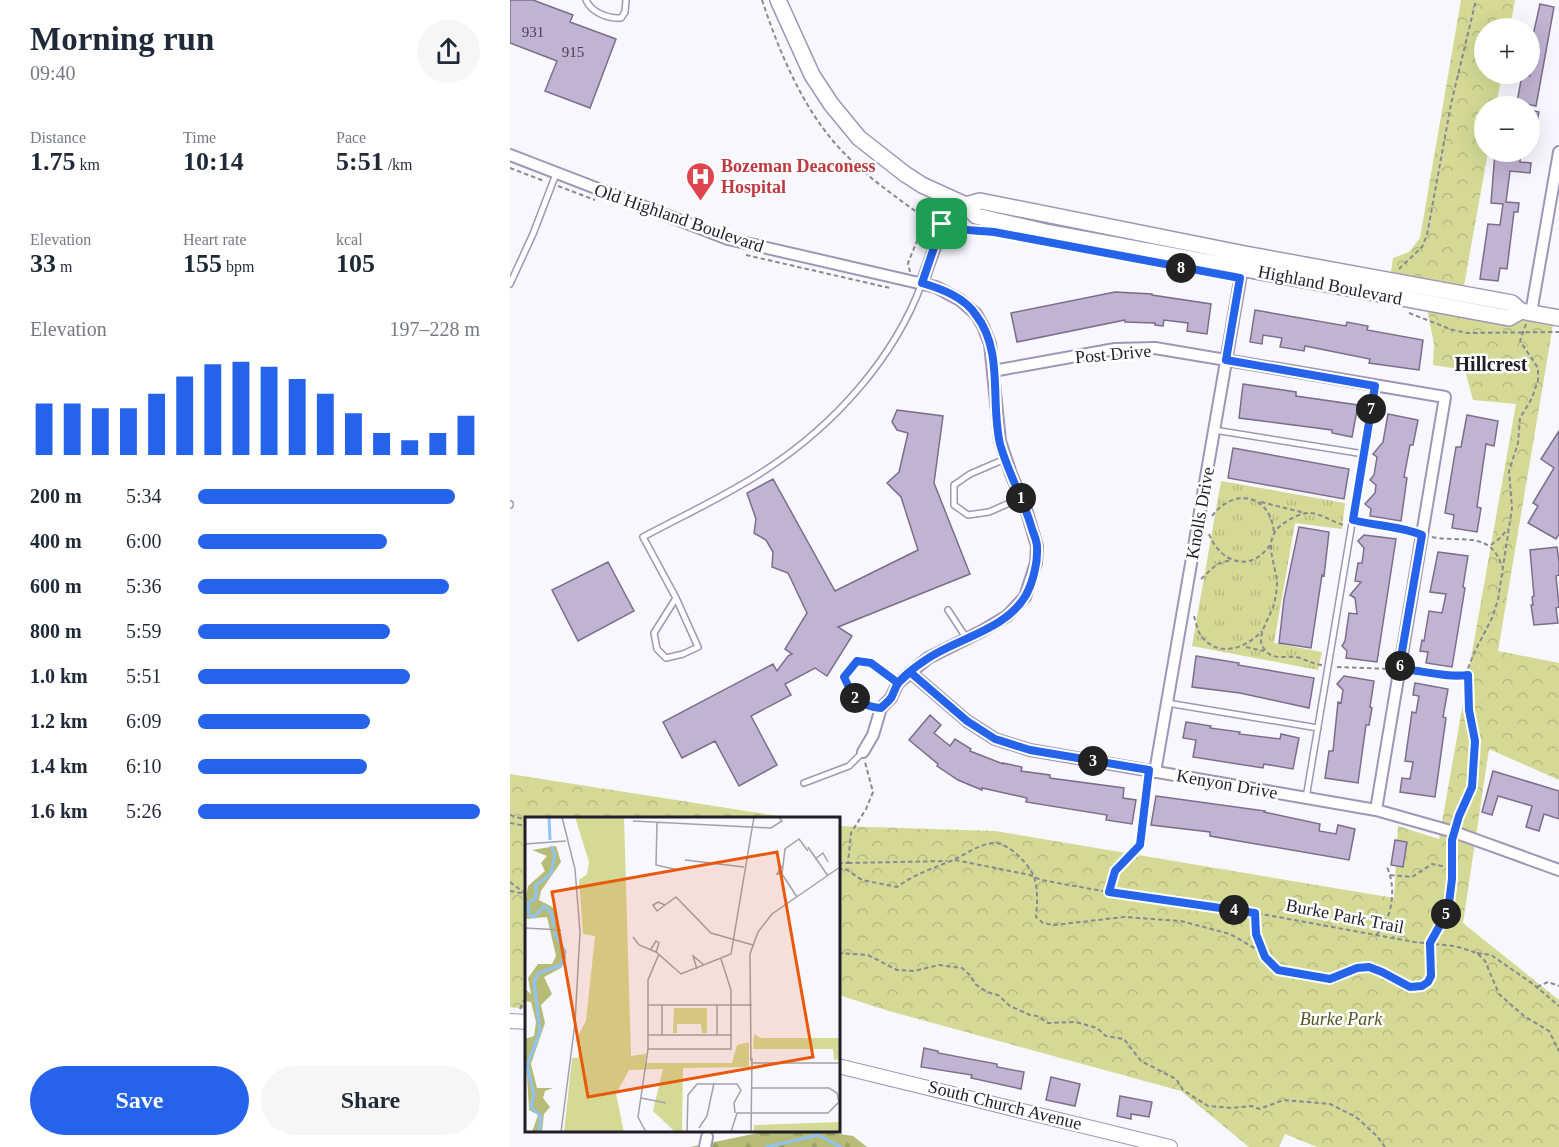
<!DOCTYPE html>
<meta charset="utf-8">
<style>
body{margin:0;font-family:"Times New Roman",serif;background:#f6f6f7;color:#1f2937;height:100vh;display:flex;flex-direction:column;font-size:22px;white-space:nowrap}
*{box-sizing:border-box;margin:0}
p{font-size:20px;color:#747a83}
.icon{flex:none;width:33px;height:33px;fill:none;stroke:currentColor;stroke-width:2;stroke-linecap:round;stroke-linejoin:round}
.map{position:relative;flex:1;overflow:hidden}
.panel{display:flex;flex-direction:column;background:#fff;width:510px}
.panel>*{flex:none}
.buttons{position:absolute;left:964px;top:18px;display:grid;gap:12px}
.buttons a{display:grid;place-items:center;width:66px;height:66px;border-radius:50%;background:#fff;box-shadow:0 6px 24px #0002;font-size:30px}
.pin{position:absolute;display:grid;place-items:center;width:51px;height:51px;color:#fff;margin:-26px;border-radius:12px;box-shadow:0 3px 9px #0006}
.km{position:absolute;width:30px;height:30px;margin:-15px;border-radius:50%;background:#222;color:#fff;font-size:16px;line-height:30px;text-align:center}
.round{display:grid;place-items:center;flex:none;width:63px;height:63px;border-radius:32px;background:#f6f6f7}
.head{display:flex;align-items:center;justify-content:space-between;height:102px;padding:0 30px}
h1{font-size:33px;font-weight:700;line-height:45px}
.metrics{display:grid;grid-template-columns:repeat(3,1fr);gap:9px;height:102px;padding:6px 30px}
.metrics div{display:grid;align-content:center}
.metrics b{font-size:26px;font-weight:700}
.metrics small{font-size:16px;font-weight:400}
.metrics p{font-size:16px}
.chart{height:168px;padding:12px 30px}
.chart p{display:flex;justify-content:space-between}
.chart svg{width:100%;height:108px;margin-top:6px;stroke:#2563eb;stroke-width:6}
.action{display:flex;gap:12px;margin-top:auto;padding:12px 30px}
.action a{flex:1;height:69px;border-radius:36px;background:#2563eb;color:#fff;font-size:24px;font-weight:700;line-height:69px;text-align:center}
.action a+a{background:#f6f6f7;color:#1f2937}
ul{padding:0 30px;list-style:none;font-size:20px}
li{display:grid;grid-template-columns:96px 72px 1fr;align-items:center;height:45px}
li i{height:15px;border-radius:8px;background:#2563eb}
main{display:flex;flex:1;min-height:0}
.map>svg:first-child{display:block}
.grass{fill:url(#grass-tufts)}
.forest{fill:url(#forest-firs)}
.park{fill:url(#park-crowns)}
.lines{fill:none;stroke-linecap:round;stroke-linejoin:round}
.stream{stroke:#8fc3f8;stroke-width:3}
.building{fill:#c0b3d3;stroke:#7a6e8b;stroke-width:1.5}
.service-casing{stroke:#9f96b7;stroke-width:8}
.minor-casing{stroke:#9f96b7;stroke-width:14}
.tertiary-casing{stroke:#9f96b7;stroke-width:16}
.secondary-casing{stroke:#9f96b7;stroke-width:18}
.path{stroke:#8a8891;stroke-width:2;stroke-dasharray:4.5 3;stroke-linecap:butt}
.service{stroke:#fff;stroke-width:5}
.minor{stroke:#fff;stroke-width:10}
.tertiary{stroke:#fff;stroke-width:14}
.secondary{stroke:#fff;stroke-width:15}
.route-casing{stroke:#fff;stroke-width:12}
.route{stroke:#2563eb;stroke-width:8}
.labels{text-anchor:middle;stroke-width:5;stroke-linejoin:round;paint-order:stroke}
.number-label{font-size:15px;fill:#494354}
.health-label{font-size:18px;font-weight:bold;fill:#be3a42;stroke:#fff;text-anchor:start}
.street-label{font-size:18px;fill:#211e2a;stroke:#fff}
.park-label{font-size:18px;font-style:italic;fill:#515520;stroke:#fff}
.neighbourhood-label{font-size:20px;font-weight:bold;fill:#211e2a;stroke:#fff}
.inset-river{fill:none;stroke:#8fc3f8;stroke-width:3}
.inset-road{fill:none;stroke:#a2a0a9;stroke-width:1.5}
.view{fill:#e8590c;fill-opacity:0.15;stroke:#e8590c;stroke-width:3}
.inset-edge{fill:none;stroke:#211e2a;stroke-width:3}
</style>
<main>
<section class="panel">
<div class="head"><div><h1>Morning run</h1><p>09:40</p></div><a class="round"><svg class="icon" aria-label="share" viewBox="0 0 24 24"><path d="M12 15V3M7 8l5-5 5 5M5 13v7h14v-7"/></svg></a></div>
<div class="metrics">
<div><p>Distance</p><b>1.75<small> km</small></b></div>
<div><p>Time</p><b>10:14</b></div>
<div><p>Pace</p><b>5:51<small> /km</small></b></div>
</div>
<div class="metrics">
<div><p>Elevation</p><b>33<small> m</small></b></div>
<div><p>Heart rate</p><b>155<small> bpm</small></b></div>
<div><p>kcal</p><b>105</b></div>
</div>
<div class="chart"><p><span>Elevation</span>197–228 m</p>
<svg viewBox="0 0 160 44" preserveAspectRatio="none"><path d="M5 44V23M15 44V23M25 44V25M35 44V25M45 44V19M55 44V12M65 44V7M75 44V6M85 44V8M95 44V13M105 44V19M115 44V27M125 44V35M135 44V38M145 44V35M155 44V28"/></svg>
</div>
<ul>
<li><b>200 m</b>5:34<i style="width:91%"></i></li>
<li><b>400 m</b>6:00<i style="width:67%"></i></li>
<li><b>600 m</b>5:36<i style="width:89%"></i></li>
<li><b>800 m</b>5:59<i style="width:68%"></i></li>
<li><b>1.0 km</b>5:51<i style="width:75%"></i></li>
<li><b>1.2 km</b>6:09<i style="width:61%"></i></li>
<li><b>1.4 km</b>6:10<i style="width:60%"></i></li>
<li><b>1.6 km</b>5:26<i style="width:100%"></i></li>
</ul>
<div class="action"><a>Save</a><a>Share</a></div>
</section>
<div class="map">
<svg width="1049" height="1147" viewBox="0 0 1049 1147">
<defs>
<pattern id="grass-tufts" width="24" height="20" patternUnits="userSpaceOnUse" patternTransform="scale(1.5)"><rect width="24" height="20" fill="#d4da95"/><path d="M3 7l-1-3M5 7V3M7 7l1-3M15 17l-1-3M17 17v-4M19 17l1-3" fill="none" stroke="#b6bb81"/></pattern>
<pattern id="forest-firs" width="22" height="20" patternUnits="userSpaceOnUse" patternTransform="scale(1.5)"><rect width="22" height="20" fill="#b6bc75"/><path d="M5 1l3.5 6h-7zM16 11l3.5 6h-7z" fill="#9ca165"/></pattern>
<pattern id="park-crowns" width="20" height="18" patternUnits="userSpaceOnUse" patternTransform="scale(1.5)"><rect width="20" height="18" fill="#d4da95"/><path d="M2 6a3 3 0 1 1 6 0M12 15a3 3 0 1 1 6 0" fill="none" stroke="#b6bb81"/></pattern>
</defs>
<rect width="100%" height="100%" fill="#f8f7fe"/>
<!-- grass -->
<path class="grass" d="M711 481 835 503 832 529 785 523 764 643 812 652 808 670 682 646Z"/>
<!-- forest -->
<path class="forest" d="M262 1130 310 1131 343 1136 357 1147H180Z"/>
<!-- park -->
<path class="park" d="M951 0H1005L1000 28H975V74H992L986 106H975V152H978L954 286 881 272 883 258 899 252 910 238Z
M916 304 1043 325 988 651 1049 663V780L979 749 953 923 1049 1000V1147H807L775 1134 769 1147H739L671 1091 379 1011 329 995 328 826 485 831 884 898 888 826 929 839 1006 404 963 400 955 370 923 365 924 344Z
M0 774 281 818H16V1009L0 1007Z"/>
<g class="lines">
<!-- stream -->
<path class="stream" d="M256 1147 308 1135 331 1147"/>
</g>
<!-- building -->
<path class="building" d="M0 0H23L63 15 60 22 106 39 80 108 35 91 47 61 0 43Z
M1030 4 1044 7 1026 106 1007 102 1012 75 1020 76V49Z
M1020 110 1029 112 1024 136H1020Z
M985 152H1011L1010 162 1021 163 1020 173 1000 171 996 202 1009 203 1008 212H1004L997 269 990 268 988 281 970 279 978 224 990 225 993 204 981 203Z
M605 292 642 294V295L701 304 697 334 677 331 678 323 654 320 653 326 645 325V323L615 322V320L507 342 501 313Z
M745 310 836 326 837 322 858 326 857 330 913 340 909 370 859 363 860 359 795 346 794 351 770 347 772 338 753 335 752 344 740 342Z
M733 384 786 392V396L848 405 842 437 822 433V430L729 418Z
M387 410 433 416 424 483 460 574 328 627 342 636 317 676 305 668 275 684 281 695 241 716 267 765 229 786 205 741 172 758 153 722 263 664 267 671 278 656 282 654 275 649 297 613 278 573 262 567 263 552 256 540 244 533 246 519 237 493 263 479 325 591 408 550 391 497 377 483 389 472 398 433 387 430 382 422Z
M878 414 908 420 903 445H900L894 477 897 478 891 521 860 516 861 509 855 504 865 493 866 485 860 480 864 475 867 457 863 454 873 442Z
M957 415 988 421 984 446 976 444 967 507 971 508 967 532 942 528 944 515 935 513 946 447H951Z
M1049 431V534L1046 539 1018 523 1028 506 1023 503 1044 468 1031 459Z
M723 448 839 469 834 499 718 478Z
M789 527 819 532 814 576 812 575 801 648 769 643 774 599Z
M854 535 886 539 867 662 836 658 837 651 832 646 835 641 839 613 847 614 845 598 840 595 851 582 845 581 848 563H852L854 548 848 541Z
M1047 547 1049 562V575L1046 576 1049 605V607L1046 608 1048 623 1024 625 1021 605H1023L1022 597 1024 596 1020 550Z
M928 552 958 556 953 587 955 588 942 667 916 663 918 652 910 651 912 640 914 641 919 611 932 613 936 594 920 592Z
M98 562 124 611 68 641 42 590Z
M686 656 729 663 728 665 804 678 799 708 730 693 682 687Z
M834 676 864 681 860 707 862 708 859 725H856L848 783 815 778 819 751H823L828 702 831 703 833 690 827 684Z
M905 683 938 689 933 717 936 718 925 797 890 792 892 778 900 779 903 762 895 761 902 712 906 713 909 696 903 695Z
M420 715 431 725 424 733 440 746 445 739 461 749 460 751 493 764V763L512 767 511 771 540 775V778L614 788 613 798 626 800 622 824 596 820 597 815 516 802 517 798 472 788V790L448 780 427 766 428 764 399 740Z
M676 722 701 726 700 728 730 732 729 734 770 739 771 734 789 738 783 769 754 764 753 768 683 757 686 740 673 738Z
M983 771 1049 791V819L1034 814 1029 831 1016 827 1022 806 988 796 982 815 972 812Z
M646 796 755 811 754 812 810 824 809 831 826 834 828 825 845 829 839 860 700 836V832L641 825Z
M885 840 897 842 893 867 881 865Z
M414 1048 428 1051V1053L487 1064V1067L514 1072 511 1089 461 1078 462 1075 411 1067Z
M541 1077 570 1084 565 1106 536 1100Z
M610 1096 642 1102 639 1117 621 1114V1119L607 1116Z"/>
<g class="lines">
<defs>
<path id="service" d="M76 0C81 12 98 19 111 18L115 12 116 0
M0 284 23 234 46 174
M704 430 854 454
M495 459 460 474 444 485V505L458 515 479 512 511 498
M0 505V504
M166 598 144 633 147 649 156 658 173 654 188 647 166 598 133 537C174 515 218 495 257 469 324 425 384 359 412 283
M438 610 457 639
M657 703 808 728
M371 708C350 707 342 695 334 677L347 661 361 663 388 683
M294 783 339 766 353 752
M796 798 865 386"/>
<path id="minor" d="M0 155 218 239 426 287 450 300 466 314 473 326 480 344 490 441 501 474 516 509 527 546 526 563 515 597 497 616 472 631 418 658 388 683 381 698 371 708 363 735 353 752
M412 283 442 199
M1021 313 1049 152
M483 371 605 349 645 348 935 397 866 810
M400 672 457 721 485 739 520 750 866 810 944 832 1049 870
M645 772 733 263
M195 1147 197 1137"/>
<path id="tertiary" d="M0 1021 16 1022
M328 1066 660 1147"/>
<path id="secondary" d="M268 0 302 75 321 104 349 138 395 174 412 185 456 205 466 216 536 232 999 318 1011 311
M456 205 470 201 735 254 1002 303 1011 311 1049 318"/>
</defs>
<!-- service casing -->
<use href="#service" class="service-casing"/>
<!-- minor casing -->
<use href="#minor" class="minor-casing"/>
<!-- tertiary casing -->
<use href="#tertiary" class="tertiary-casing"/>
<!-- secondary casing -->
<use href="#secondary" class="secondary-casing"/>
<!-- path -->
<path class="path" d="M252 0C270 54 295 115 337 156 361 180 389 199 416 219L424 221
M0 168 34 181
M48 186 85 200
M443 229 448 231 467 230
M236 255 380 288
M889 269 912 247 917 235 941 104 966 0
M400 272 398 263 416 219
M899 313 943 330 957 333 1049 332
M751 502 795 513
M702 516C724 487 761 494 764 533
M850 522 882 526 890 530 902 532
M699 534C710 562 740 574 760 545
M922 537C952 543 981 530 992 567
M981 545 990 538 998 529
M691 579 707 564 721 560
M684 616C686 622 687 629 690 634 706 659 736 649 752 631
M736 647 754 651
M812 665C804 664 798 661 790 658 777 654 762 663 753 647 745 635 763 614 765 600 766 594 767 588 767 582 765 559 749 536 779 520 785 516 793 513 800 513 813 514 823 523 835 525
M827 667 881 669
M899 670 914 671 932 676 958 675
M0 815 16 820
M947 822 962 787 965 741 959 710 957 671 964 653 982 618 988 600 1002 508 999 471 1008 443 1010 418 1022 398 1028 380V368L1010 341 1016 324
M0 823 16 826
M445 860 520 875 531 880 632 898 757 915 904 942 945 946 967 953 975 961 989 994 1014 1016 1039 1031 1049 1051
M328 863H338L341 833 356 809 363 792 355 762
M338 863 437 861
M328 868 337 870 352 880 387 887C405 874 421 869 441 861 455 855 467 845 483 843 497 841 522 866 525 880 528 891 527 906 526 917L533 923 544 925 614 917 671 921 720 934 748 950 768 971 820 979 847 968 859 967 872 972 894 985 900 987 912 986 918 982 921 976 920 943 937 911 942 879V842
M880 875 902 877 922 864 942 868
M0 882 16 894
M0 891 16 894
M599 892 605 871 630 845 637 780
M745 913 746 934 754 954
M878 922 884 939
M866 935C883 919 887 886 876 865
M328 953 358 955 387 970 404 971 429 965 452 968 461 976 465 984 477 992 488 995 500 1006 520 1015 527 1016 538 1023 566 1022 587 1028 596 1036 614 1039 631 1061 666 1079 673 1090 698 1106 722 1108 742 1106 749 1109 774 1100 820 1104 846 1117 867 1136 875 1147
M967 953 981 955 1023 984 1049 1006
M1027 987 1038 982 1049 986
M10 1009 16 996"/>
<!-- service -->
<use href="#service" class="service"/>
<!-- minor -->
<use href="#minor" class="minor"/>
<!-- tertiary -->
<use href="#tertiary" class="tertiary"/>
<!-- secondary -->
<use href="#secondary" class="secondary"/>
</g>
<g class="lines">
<defs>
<path id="route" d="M432 224 412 283C432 289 454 297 466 315 494 351 480 402 490 444 498 473 514 500 522 529 524 535 527 541 527 547 528 562 523 582 516 595 496 630 448 638 417 659 408 665 396 673 389 682 385 687 384 693 381 698 378 702 374 705 371 708 350 707 342 695 334 677L347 661 361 663 388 683 400 672 457 721 485 739 520 750 639 770 630 845 605 871 599 892 745 913 746 934 755 957 768 970 820 979 847 968 859 967 872 972 900 987 912 986 918 982 921 976 920 943 938 911 942 879V840L949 816 962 787 965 741 959 710 958 675C934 678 913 670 889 669L912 535C890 526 866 526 843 520L865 386 716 360 730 278 484 232C464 230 451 231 432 224"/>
</defs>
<!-- route casing -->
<use href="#route" class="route-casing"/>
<!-- route -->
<use href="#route" class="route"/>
</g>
<!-- icons -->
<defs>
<symbol id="hospital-pin" viewBox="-11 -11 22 30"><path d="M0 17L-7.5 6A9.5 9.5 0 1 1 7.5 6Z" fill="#e0444e" stroke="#fff"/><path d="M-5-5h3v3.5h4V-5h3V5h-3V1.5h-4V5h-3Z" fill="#fff"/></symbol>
</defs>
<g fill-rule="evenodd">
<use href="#hospital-pin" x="174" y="160" width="33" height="45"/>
</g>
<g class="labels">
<!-- number labels -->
<g class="number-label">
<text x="23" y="37">931</text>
<text x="63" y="57">915</text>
</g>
<!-- health labels -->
<g class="health-label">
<text x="211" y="172">Bozeman Deaconess<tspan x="211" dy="21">Hospital</tspan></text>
</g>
<!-- street labels -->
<g class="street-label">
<text transform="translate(169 218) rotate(19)" y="6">Old Highland Boulevard</text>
<text transform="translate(820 285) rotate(11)" y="6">Highland Boulevard</text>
<text transform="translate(603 354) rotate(-5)" y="6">Post Drive</text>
<text transform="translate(690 513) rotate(-80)" y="6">Knolls Drive</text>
<text transform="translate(717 784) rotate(10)" y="6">Kenyon Drive</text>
<text transform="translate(835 916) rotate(11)" y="6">Burke Park Trail</text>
<text transform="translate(495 1105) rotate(14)" y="6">South Church Avenue</text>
</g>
<!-- park labels -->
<g class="park-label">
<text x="831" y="1025">Burke Park</text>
</g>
<!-- neighbourhood labels -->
<g class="neighbourhood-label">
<text x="981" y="371">Hillcrest</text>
</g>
</g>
<!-- overview -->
<g transform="translate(15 817)">
<rect width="315" height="315" fill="#f8f7fe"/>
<path d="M149 191H182V216H177L176 207H152V216H148Z" fill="#d4da95"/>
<path d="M31 29 36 45 16 74 14 83 29 91 41 141 36 151 19 160 27 177 16 188 20 206 6 247 12 271H28L20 274 18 281 25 290 19 297 17 315H7L13 298 4 293 0 222 9 219 11 205 6 185 0 184V172L6 177 3 161 13 147H27L31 139 22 100 1 102V81L3 69 20 54 16 46 22 39 7 33Z" fill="#b6bc75"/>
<path d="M50 0H99L106 239 121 237 120 246H207L212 228 224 225V250L158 251 157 315H150L128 294 138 252 104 253 91 277 99 315H39L47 241H53L56 226 50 224 61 204 70 119 58 117 54 63 62 57 64 45ZM229 217 236 221H315V242L309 243 308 232H228ZM315 305V315L229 314V308Z" fill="#d4da95"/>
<path class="inset-river" d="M24 0 25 23M26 29 30 38 26 57 11 68V81L3 86 4 98 9 100 19 89 26 95 29 110M14 315 16 299 6 290 9 277 2 249 15 214 9 164 14 156 36 148 40 135 29 115"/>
<path class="inset-road" d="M108 4 246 11 257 4 254 0M132 6 131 48 153 53M0 27 41 24M283 30 303 59M290 42 298 36 303 45M160 43 219 50M257 49 252 57H257L272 80M257 57 260 32 274 22 283 34M140 88 133 85 128 88 132 94 140 88 151 80 186 116 228 128M0 111 36 113M108 120 114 128 131 135 156 157 206 137 229 0M126 132 131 124 134 126 131 135M172 152 168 139 179 148M123 188H227M137 188V218M192 188V218M123 218H206M123 232H206V173L196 142M226 244 225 137 233 115 247 97 315 50M226 246H315M116 281 141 286M174 311 182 299 189 266M36 315 50 206 55 115 50 52 37 0M121 315 113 300 123 232V163L134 137M162 315 163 278 172 267H212L216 273 209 286 210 296M206 315 212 296H303L314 285 312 276 304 271H226M226 315 227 241"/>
<path class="view" d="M252 35 288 240 63 280 27 75Z"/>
<rect width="315" height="315" class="inset-edge"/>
</g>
</svg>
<div class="buttons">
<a>+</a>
<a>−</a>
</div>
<div class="pin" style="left:432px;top:224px;background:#1e9e55"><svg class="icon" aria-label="arrive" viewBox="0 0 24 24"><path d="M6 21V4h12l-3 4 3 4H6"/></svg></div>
<b class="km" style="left:511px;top:498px">1</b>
<b class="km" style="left:345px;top:698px">2</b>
<b class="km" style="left:583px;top:761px">3</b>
<b class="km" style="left:724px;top:910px">4</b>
<b class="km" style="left:936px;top:914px">5</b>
<b class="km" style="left:890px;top:666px">6</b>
<b class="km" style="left:861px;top:409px">7</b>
<b class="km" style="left:671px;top:268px">8</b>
</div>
</main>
